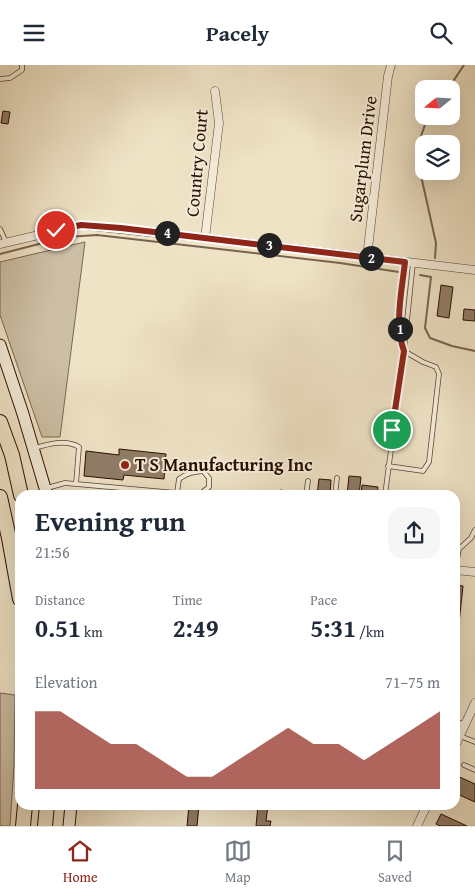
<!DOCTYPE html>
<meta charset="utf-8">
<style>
body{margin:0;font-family:"Gentium Book Plus",serif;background:#f6f6f7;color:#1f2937;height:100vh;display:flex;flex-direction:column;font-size:19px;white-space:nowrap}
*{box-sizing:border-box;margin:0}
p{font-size:16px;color:#747a83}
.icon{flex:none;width:28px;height:28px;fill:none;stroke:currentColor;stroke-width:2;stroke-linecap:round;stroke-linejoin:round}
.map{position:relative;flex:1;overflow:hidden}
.panel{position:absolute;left:15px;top:425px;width:445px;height:320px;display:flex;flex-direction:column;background:#fff;border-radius:15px;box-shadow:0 5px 20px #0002}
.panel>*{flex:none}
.needle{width:32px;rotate:252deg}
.tools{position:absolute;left:415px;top:15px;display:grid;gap:10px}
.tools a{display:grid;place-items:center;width:45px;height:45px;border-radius:10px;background:#fff;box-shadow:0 5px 20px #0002;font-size:25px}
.pin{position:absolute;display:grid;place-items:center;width:42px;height:42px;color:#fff;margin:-21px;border:2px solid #fff;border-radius:50%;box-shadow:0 1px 5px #0007}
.km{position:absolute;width:25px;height:25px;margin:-12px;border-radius:50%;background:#222;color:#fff;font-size:14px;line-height:25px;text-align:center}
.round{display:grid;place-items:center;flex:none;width:52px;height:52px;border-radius:15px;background:#f6f6f7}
.overview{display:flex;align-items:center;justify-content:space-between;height:85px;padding:0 20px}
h1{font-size:28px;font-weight:600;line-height:38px}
.stats{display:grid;grid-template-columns:repeat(3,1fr);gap:8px;height:85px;padding:5px 20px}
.stats div{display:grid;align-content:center}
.stats b{font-size:25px;font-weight:600}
.stats small{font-size:14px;font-weight:400}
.stats p{font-size:14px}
.chart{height:140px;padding:10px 20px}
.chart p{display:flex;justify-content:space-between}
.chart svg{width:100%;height:90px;margin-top:5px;fill:#8f2418;opacity:.7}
header{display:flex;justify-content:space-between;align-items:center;height:65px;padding:0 20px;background:#fff;font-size:22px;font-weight:600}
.dock{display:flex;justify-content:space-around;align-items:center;height:70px;border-top:1px solid #e0e1e3;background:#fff;font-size:14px;color:#747a83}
.dock a{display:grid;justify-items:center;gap:2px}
.dock .selected{color:#8f2418}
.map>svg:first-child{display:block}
.green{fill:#cdbfa5;stroke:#7b6653}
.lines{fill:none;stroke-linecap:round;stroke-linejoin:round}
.stream{stroke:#78624f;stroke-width:2}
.building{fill:#907c67;stroke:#290d01}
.lane-casing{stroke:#5a4232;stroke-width:5.5}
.street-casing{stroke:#5a4232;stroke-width:9}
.secondary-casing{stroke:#290d01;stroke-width:13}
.highway-casing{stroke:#290d01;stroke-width:16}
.lane{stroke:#f5edda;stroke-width:4}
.street{stroke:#f5edda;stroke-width:8}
.secondary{stroke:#f5edda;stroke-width:11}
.highway{stroke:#efe3c6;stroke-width:14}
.route-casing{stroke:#fff;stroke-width:10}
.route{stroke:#8f2418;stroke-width:6}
.poi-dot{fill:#8f2418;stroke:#f5edda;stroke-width:2}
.labels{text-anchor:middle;stroke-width:4;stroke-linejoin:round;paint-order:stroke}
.street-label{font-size:18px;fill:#290d01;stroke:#f5edda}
.poi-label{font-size:18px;font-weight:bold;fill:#290d01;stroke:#f5edda;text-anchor:start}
</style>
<header><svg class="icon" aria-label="menu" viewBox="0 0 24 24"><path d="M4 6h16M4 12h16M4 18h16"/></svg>Pacely<svg class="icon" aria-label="search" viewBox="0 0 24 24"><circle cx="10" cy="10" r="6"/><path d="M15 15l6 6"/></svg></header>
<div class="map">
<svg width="475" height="761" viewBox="0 0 475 761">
<rect width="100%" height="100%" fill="#efe3c6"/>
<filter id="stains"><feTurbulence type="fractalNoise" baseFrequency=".004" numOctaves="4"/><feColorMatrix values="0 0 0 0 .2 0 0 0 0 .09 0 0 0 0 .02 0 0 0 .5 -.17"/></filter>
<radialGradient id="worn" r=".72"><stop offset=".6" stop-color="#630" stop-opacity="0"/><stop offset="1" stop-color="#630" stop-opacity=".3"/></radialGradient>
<!-- green -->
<path class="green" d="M85 177 60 372H42L0 250V197Z
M0 628 15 630 14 701 10 761H0Z"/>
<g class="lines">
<!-- stream -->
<path class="stream" d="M448 24 464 0
M428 51 420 74 418 97 436 178 435 193
M0 189 66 172 97 170 340 198 399 207
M420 210 431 212 425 263 430 273 452 281 475 286"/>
</g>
<!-- building -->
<path class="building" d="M3 46 10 47 8 59 1 58Z
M441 220 453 222 449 253 437 251Z
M464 244 475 245V256L463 255Z
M119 384 166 389 164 414 124 410 123 415 84 411 86 386 119 390Z
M349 411 361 412 359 430H347Z
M319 414 331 415 330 430H317Z
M362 420 378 422 377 430H361Z
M280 425 293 427V430H280Z
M455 520 463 521 458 568H455Z
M455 710 475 719V737L455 728Z
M189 740H199L197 761H187Z
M258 740H268L266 756H271L270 761H256Z
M441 749 467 761H440L436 759Z"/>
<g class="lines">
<defs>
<path id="lane" d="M0 14 10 13 22 5V0
M0 164 6 177
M404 284 413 198
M404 286C394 259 402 225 405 197
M35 383C48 379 66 374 79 382L76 419 65 418 47 423
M76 419 199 430 209 422V413L203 406C193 407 187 408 179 414L177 428
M306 430 308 416
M335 430 337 413
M385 430 404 286 423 297 436 302 439 309 429 397 423 406 388 401
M455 505 459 484 471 473 475 465
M455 657 465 659
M460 671 475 677
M464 700 475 705"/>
<path id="street" d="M205 173 219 58 215 26
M0 179 81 160 205 173 475 205
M367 192 388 11 391 0
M455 505 475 507
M455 681 475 638
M417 761 427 740"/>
<path id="secondary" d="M0 280 23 349 47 430
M69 761 71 740"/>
<path id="highway" d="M0 357 12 390 21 430
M0 432 9 473 20 534
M23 761 25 740
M45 761 47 740"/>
</defs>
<!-- lane casing -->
<use href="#lane" class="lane-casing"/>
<!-- street casing -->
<use href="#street" class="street-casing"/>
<!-- secondary casing -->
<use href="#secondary" class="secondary-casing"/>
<!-- highway casing -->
<use href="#highway" class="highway-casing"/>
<!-- lane -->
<use href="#lane" class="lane"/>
<!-- street -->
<use href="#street" class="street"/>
<!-- secondary -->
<use href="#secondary" class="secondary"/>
<!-- highway -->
<use href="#highway" class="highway"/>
</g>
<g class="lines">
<defs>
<path id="route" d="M56 165 81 160 121 163 405 197C402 225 394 259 404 286L392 365"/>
</defs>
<!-- route casing -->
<use href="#route" class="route-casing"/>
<!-- route -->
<use href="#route" class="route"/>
</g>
<!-- markers -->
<circle class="poi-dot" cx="125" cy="400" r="5"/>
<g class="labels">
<!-- street labels -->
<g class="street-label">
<text transform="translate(363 94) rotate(-83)" y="6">Sugarplum Drive</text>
<text transform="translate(197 98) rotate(-85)" y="6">Country Court</text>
</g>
<!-- poi labels -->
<g class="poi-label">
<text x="135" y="406">T S Manufacturing Inc</text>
</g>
</g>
<rect width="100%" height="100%" filter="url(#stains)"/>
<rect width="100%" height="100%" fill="url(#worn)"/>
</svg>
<div class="tools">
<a><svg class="needle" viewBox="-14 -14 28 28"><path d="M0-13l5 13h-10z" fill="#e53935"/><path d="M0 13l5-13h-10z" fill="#747a83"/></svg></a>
<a><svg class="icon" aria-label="layers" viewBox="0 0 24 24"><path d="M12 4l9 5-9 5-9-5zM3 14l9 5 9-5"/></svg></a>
</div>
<div class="pin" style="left:392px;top:365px;background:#1e9e55"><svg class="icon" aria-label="arrive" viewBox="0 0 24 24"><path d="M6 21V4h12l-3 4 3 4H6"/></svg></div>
<div class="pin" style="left:56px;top:165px;background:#d93025"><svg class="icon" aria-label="check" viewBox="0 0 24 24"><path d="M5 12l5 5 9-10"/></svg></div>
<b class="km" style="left:400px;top:264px">1</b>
<b class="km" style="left:371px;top:193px">2</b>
<b class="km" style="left:269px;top:180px">3</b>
<b class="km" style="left:167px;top:168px">4</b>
<section class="panel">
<div class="overview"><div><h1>Evening run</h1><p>21:56</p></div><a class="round"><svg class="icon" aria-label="share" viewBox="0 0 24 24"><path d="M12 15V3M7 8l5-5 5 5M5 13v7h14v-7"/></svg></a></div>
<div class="stats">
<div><p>Distance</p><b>0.51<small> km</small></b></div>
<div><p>Time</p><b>2:49</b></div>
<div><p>Pace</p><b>5:31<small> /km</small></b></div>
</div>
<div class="chart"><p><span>Elevation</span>71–75 m</p>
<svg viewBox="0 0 160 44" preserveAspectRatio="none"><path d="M0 44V6L10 6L20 14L30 22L40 22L50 30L60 38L70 38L80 30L90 22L100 14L110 22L120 22L130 30L140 22L150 14L160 6V44z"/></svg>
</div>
</section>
</div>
<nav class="dock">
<a class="selected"><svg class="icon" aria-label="home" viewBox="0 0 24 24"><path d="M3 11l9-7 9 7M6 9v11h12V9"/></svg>Home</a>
<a><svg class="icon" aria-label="map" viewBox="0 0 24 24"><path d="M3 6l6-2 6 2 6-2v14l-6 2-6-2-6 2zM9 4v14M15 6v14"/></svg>Map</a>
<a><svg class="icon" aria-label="saved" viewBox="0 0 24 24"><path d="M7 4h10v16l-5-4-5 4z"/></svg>Saved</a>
</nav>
